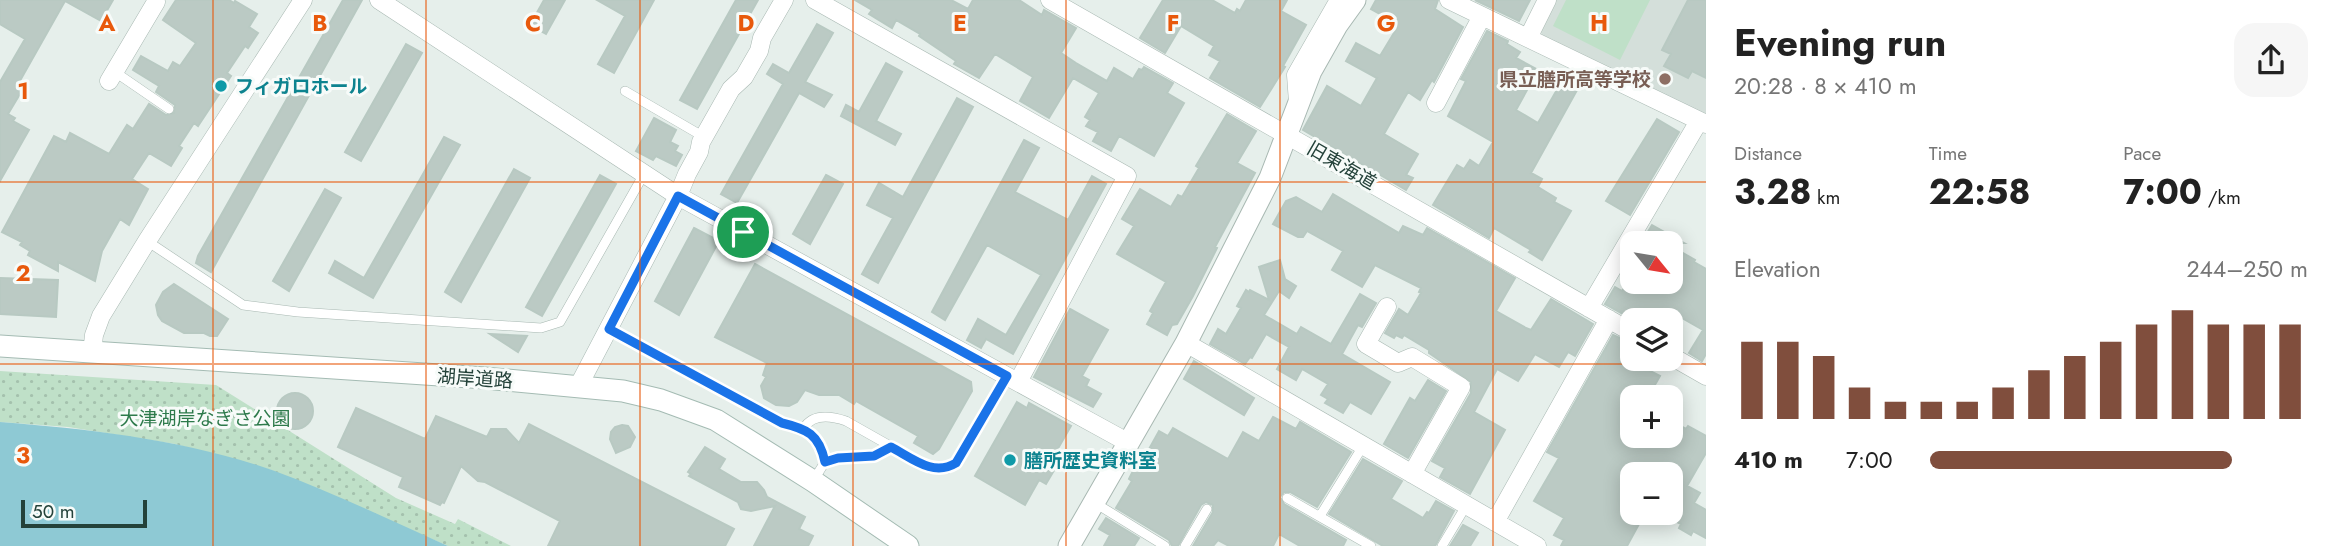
<!DOCTYPE html>
<meta charset="utf-8">
<style>
body{margin:0;font-family:Jost,"Noto Sans JP",sans-serif;background:#f6f6f6;color:#222;height:100vh;display:flex;flex-direction:column;font-size:26px;white-space:nowrap}
*{box-sizing:border-box;margin:0}
p{font-size:23px;color:#767676}
.icon{flex:none;width:38px;height:38px;fill:none;stroke:currentColor;stroke-width:2;stroke-linecap:round;stroke-linejoin:round}
.map{position:relative;flex:1;overflow:hidden}
.panel{display:flex;flex-direction:column;background:#fff;width:630px}
.panel>*{flex:none}
.needle{width:46px;rotate:120deg}
.buttons{position:absolute;left:1620px;top:231px;display:grid;gap:14px}
.buttons a{display:grid;place-items:center;width:63px;height:63px;border-radius:14px;background:#fff;box-shadow:0 4px 18px #0003;font-size:35px}
.scale{position:absolute;left:21px;bottom:18px;width:126px;box-sizing:border-box;padding-left:7px;border:4px solid #24423a;border-top:0;font-size:19px;line-height:24px;white-space:nowrap;color:#24423a;-webkit-text-stroke:5px #f7fbf9;paint-order:stroke}
.pin{position:absolute;display:grid;place-items:center;width:60px;height:60px;color:#fff;margin:-30px;border:4px solid #fff;border-radius:50%;box-shadow:0 2px 7px #0007}
.round{display:grid;place-items:center;flex:none;width:74px;height:74px;border-radius:21px;background:#f6f6f6}
.summary{display:flex;align-items:center;justify-content:space-between;height:119px;padding:0 28px}
h1{font-size:38px;font-weight:700;line-height:52px}
.metrics{display:grid;grid-template-columns:repeat(3,1fr);gap:10px;height:119px;padding:7px 28px}
.metrics div{display:grid;align-content:center}
.metrics b{font-size:35px;font-weight:700}
.metrics small{font-size:19px;font-weight:400}
.metrics p{font-size:19px}
.chart{height:196px;padding:14px 28px}
.chart p{display:flex;justify-content:space-between}
.chart svg{width:100%;height:126px;margin-top:7px;stroke:#804e3d;stroke-width:6}
ul{padding:0 28px;list-style:none;font-size:23px}
li{display:grid;grid-template-columns:112px 84px 1fr;align-items:center;height:52px}
li i{height:18px;border-radius:9px;background:#804e3d}
main{display:flex;flex:1;min-height:0}
.map>svg:first-child{display:block}
.built{fill:#d4dfda}
.grass{fill:#bfe0c8}
.park{fill:url(#park-dots)}
.water{fill:#8ec9d4}
.building{fill:#bbcac4;stroke:#b8c9c2;stroke-width:2}
.lines{fill:none;stroke-linecap:round;stroke-linejoin:round}
.service-casing{stroke:#a8b8b2;stroke-width:10}
.minor-casing{stroke:#a8b8b2;stroke-width:19}
.tertiary-casing{stroke:#a8b8b2;stroke-width:23}
.secondary-casing{stroke:#a4bbb3;stroke-width:23}
.service{stroke:#fff;stroke-width:9}
.minor{stroke:#fff;stroke-width:18}
.tertiary{stroke:#fff;stroke-width:21}
.secondary{stroke:#fff;stroke-width:21}
.route-casing{stroke:#fff;stroke-width:14}
.route{stroke:#1a73e8;stroke-width:9}
.grid{fill:none;stroke:#e8590c;stroke-width:2;stroke-opacity:0.55}
.education-dot{fill:#8d6e63;stroke:#f7fbf9;stroke-width:2.5}
.culture-dot{fill:#0f9aa8;stroke:#f7fbf9;stroke-width:2.5}
.labels{text-anchor:middle;stroke-width:6;stroke-linejoin:round;paint-order:stroke}
.education-label{font-size:19px;font-weight:bold;fill:#785e54;stroke:#f7fbf9;text-anchor:end}
.culture-label{font-size:19px;font-weight:bold;fill:#0d838f;stroke:#f7fbf9;text-anchor:start}
.street-label{font-size:19px;fill:#24423a;stroke:#f7fbf9}
.park-label{font-size:19px;fill:#2d7a4b;stroke:#f7fbf9}
.grid-label{font-size:23px;text-anchor:middle;font-weight:bold;fill:#e8590c;stroke:#f7fbf9;stroke-width:6;stroke-linejoin:round;paint-order:stroke}
</style>
<main>
<div class="map">
<svg width="1706" height="546" viewBox="0 0 1706 546">
<defs>
<pattern id="park-dots" width="8" height="8" patternUnits="userSpaceOnUse" patternTransform="scale(1.75)"><rect width="8" height="8" fill="#bfe0c8"/><path d="M2 2h.1M6 6h.1" fill="none" stroke="#a4c1ad" stroke-width="1.8" stroke-linecap="round"/></pattern>
</defs>
<rect width="100%" height="100%" fill="#e6efeb"/>
<!-- built -->
<path class="built" d="M1556 0H1706V120L1542 38 1541 31Z"/>
<!-- grass -->
<path class="grass" d="M1566 0H1650L1620 60 1553 26Z"/>
<!-- park -->
<path class="park" d="M0 371 216 385 396 498 455 524 458 519 511 546H448L271 470 175 444 68 427 0 422Z"/>
<!-- water -->
<path class="water" d="M0 422C91 429 185 440 272 470 332 492 390 520 448 546H0Z"/>
<!-- building -->
<path class="building" d="M0 0H113L101 21 65 1 17 86 23 89 8 114 15 118 13 121 29 130 0 181V82L25 39 0 24Z
M176 0H229L234 3 235 1 257 14 249 27 258 33 248 48 245 46 227 73 231 76 198 126 194 123 179 146 182 148 171 166 149 153 132 179 148 189 129 225 120 219 102 251 95 281 58 262V271L28 255 30 251 20 245 22 242 2 232 54 136 66 142 70 133 109 154 127 125 133 129 149 104 166 115 174 113 175 105 156 92 159 86 133 70 141 56 168 71 173 62 180 66 196 43 163 20Z
M343 0H362L211 272 196 263 198 256Z
M544 0H565L546 34 530 25Z
M597 0H654L614 73 598 64 625 16Z
M736 0H758L697 109 680 100Z
M855 0H951L968 9 973 0H1019L1042 15 1044 10 1076 28 1061 53 1076 63 1107 81 1114 68 1133 79 1139 69 1142 70 1144 67 1173 83 1167 93 1184 103 1154 156 1119 136 1111 151 1093 141 1098 132 1086 126 1090 120 1085 117 1099 93 1073 78 1049 118 1020 101 1033 77 995 54 979 78 954 64 956 61 919 36 920 34 896 20 892 28 869 14 872 10Z
M1163 0H1212L1235 13 1237 9 1240 11 1246 0H1287L1281 11 1306 25 1283 66 1285 67 1260 107 1210 78 1220 61 1209 55 1214 46 1181 26 1165 53 1140 38Z
M1376 0H1438L1435 9 1463 27 1434 82 1432 80 1420 100 1408 92 1384 134 1418 154 1406 175 1413 178 1406 190 1303 130 1327 86 1361 106 1377 78 1346 61 1356 43 1380 56 1397 28 1387 22 1389 19 1371 9Z
M1475 0H1530L1519 21Z
M1688 0H1706V78L1692 71 1688 78 1664 66 1671 54 1662 50Z
M817 24 833 33 805 82 832 95 824 107 799 93 737 203 721 194 783 84 767 74 773 64 789 73Z
M1487 31 1508 41 1507 44 1520 52 1516 58 1538 70 1516 110 1538 123 1562 81 1577 90 1531 173 1542 179 1538 187 1556 198 1554 202 1571 211 1542 260 1529 252 1531 250 1494 228 1489 238 1433 205 1457 165 1464 169 1470 160 1479 166 1493 142 1448 116 1466 81 1461 79Z
M406 44 422 53 361 161 345 152Z
M886 63 902 72 876 121 901 134 895 145 841 116 846 105 859 112Z
M957 98 973 107 878 283 862 274 893 218 867 205 879 183 903 197Z
M1227 114 1256 131 1237 163 1255 173 1215 247 1217 248 1193 296 1177 324 1172 325 1167 335 1147 324 1153 313 1150 311 1166 282 1117 254 1134 226 1122 219 1140 189 1171 207 1178 195 1182 197 1199 168 1196 166Z
M654 118 676 130 670 142 678 146 675 151 682 155 676 166 656 156 653 160 636 151Z
M1657 119 1679 132 1630 215 1606 201Z
M444 137 460 145 373 298 329 273 335 261 364 278Z
M1024 140 1039 148 1015 192 1068 220 1092 176 1106 184 1013 354 986 339 981 348 967 340 978 319 1006 335 1041 275 987 245 945 320 932 312Z
M514 169 530 178 461 302 445 292Z
M600 175 616 184 542 316 526 307Z
M826 175 843 184 810 244 793 234Z
M325 189 341 198 289 291 273 281Z
M1333 194 1399 233 1403 226 1423 235 1427 228 1515 278 1496 311 1526 328 1531 330 1551 299 1593 324 1575 356 1568 352 1559 367 1535 354 1518 381 1497 369 1474 412 1505 430 1470 494 1440 477 1445 468 1432 461 1471 393V382L1429 353V350L1404 335 1402 338 1396 335 1394 338 1385 333 1399 309 1408 315 1421 293 1419 292 1421 288 1375 265 1362 287 1332 270 1343 251 1307 231 1303 237H1298L1273 224 1286 201 1296 197 1322 212Z
M1652 225 1684 243H1641Z
M694 228 719 241 679 315 655 301Z
M1671 246 1695 260 1694 262 1706 269V354L1702 361 1689 353 1703 330 1666 309 1659 320H1634L1605 304 1615 287 1622 291 1628 282H1671Z
M1280 260 1285 279 1296 286 1289 298 1279 291 1264 315 1297 334 1301 327 1331 344 1360 294 1376 303 1362 327 1358 325 1342 354 1390 382 1371 414 1350 402 1343 413 1325 403 1328 399 1321 395 1328 384 1302 369 1296 380 1277 369 1289 347 1266 334 1252 358 1250 357 1245 364 1210 344 1218 329 1226 334 1241 308 1237 306 1246 290 1249 292 1250 290 1269 300 1259 267Z
M755 264 971 382 972 391 939 449 933 454 914 443 918 436 856 401 854 404 839 395H819L805 390 797 402 789 406 776 405 764 398 761 386 766 377 763 375 767 363 715 337Z
M0 278 58 280 56 317 0 314Z
M174 284 228 319 217 336H210L204 333H184L162 321 158 315 156 305 163 292Z
M1070 309 1108 330 1082 376 1089 380 1086 386 1101 394 1093 407 1034 377Z
M490 334 527 336 518 352Z
M1613 335 1633 344V359H1654L1648 370 1660 376 1648 397H1633V436H1671V421L1686 429 1688 426 1706 436V453L1687 486 1700 493 1694 503 1706 510V538L1693 531 1691 535 1679 528 1681 524 1671 519V474H1633V513H1645L1627 546H1561L1564 540 1554 535 1564 518 1534 501 1559 458 1547 452Z
M1194 361 1254 398 1244 415 1184 379Z
M1428 380 1446 391 1408 458 1384 444 1410 398 1415 401Z
M277 411a18 18 0 1 1 36 0a18 18 0 1 1-36 0Z
M1017 402 1027 408 1029 403 1071 426 1049 464 1056 467 1046 484 1039 480 1025 505 975 476Z
M356 408 425 439 436 416 487 437 491 429H506L519 443 529 424 734 529 725 546H548L560 521 485 482 478 481 461 466 444 503 442 502 440 505 399 487 403 477 338 447Z
M1273 417 1296 429 1300 422 1351 452 1317 507 1290 492H1284L1280 497 1284 504 1346 540 1343 546H1300L1279 534 1273 546H1229L1218 540 1213 546H1193L1213 512V505L1206 502 1201 505 1178 546H1172L1169 540 1116 508 1132 481 1129 479 1135 467 1138 469 1159 431 1168 436 1173 428 1228 459 1243 432 1259 441Z
M622 425 628 426 635 437 630 447 616 453 610 439 611 432 615 427Z
M705 447 725 459 719 469 741 482H757L764 490 767 497 805 517 799 529 813 536 808 546H754L775 506 751 511 741 509 738 502 689 476 691 474 688 472Z
M1363 459 1402 481 1391 499 1423 518 1427 512 1429 513 1436 501 1454 511 1435 546H1383L1329 514Z
M1106 518 1139 538 1134 546H1104L1110 535 1099 529Z
M1463 525 1478 533 1470 546H1450Z"/>
<g class="lines">
<defs>
<path id="service" d="M115 72 169 109
M625 91 704 137
M147 241 243 305 298 312 541 328 560 322 644 174
M609 329 782 423 804 428C813 413 831 416 846 421L931 469H947L956 463 1007 376
M804 428C815 439 822 447 825 462
M813 481 825 462 838 458 874 456 892 447
M1287 498 1371 546
M1095 503 1165 546
M1320 516 1363 446
M1185 546 1207 509
M1442 546 1466 506"/>
<path id="minor" d="M379 0 678 196 1129 443
M815 0 1127 176 1018 382
M1050 0 1633 333
M1449 0 1706 124
M1528 38 1547 0
M109 81 156 2
M1298 102 1296 75 1339 0
M1436 103 1482 16
M1387 307 1366 344 1398 363 1412 357 1461 387 1412 474
M1589 308 1699 121
M1186 343 1537 546
M92 353 94 335 101 316 147 241 303 0
M1671 356 1706 376
M579 385 678 196 687 174 699 152 701 142 731 89 744 77 759 51 762 38 784 0
M1495 522 1609 319"/>
<path id="tertiary" d="M1069 546 1186 343 1270 178 1311 71 1337 25 1355 0"/>
<path id="secondary" d="M0 346 485 378 623 391 661 400 716 420 813 481 908 546"/>
</defs>
<!-- service casing -->
<use href="#service" class="service-casing"/>
<!-- minor casing -->
<use href="#minor" class="minor-casing"/>
<!-- tertiary casing -->
<use href="#tertiary" class="tertiary-casing"/>
<!-- secondary casing -->
<use href="#secondary" class="secondary-casing"/>
<!-- service -->
<use href="#service" class="service"/>
<!-- minor -->
<use href="#minor" class="minor"/>
<!-- tertiary -->
<use href="#tertiary" class="tertiary"/>
<!-- secondary -->
<use href="#secondary" class="secondary"/>
</g>
<g class="lines">
<defs>
<path id="route" d="M678 196 1007 376 956 463C933 477 912 458 891 447L874 456 838 458 825 462C819 434 807 429 782 423L609 329Z"/>
</defs>
<!-- route casing -->
<use href="#route" class="route-casing"/>
<!-- route -->
<use href="#route" class="route"/>
</g>
<!-- grid -->
<path class="grid" d="M213 0V546M426 0V546M640 0V546M853 0V546M1066 0V546M1280 0V546M1493 0V546M0 182H1706M0 364H1706"/>
<!-- markers -->
<circle class="education-dot" cx="1665" cy="79" r="7"/>
<g class="culture-dot">
<circle cx="221" cy="86" r="7"/>
<circle cx="1010" cy="460" r="7"/>
</g>
<g class="labels">
<!-- education labels -->
<g class="education-label">
<text x="1651" y="86">県立膳所高等学校</text>
</g>
<!-- culture labels -->
<g class="culture-label">
<text x="235" y="93">フィガロホール</text>
<text x="1024" y="467">膳所歴史資料室</text>
</g>
<!-- street labels -->
<g class="street-label">
<text transform="translate(1342 165) rotate(30)" y="7">旧東海道</text>
<text transform="translate(475 378) rotate(4)" y="7">湖岸道路</text>
</g>
<!-- park labels -->
<g class="park-label">
<text x="205" y="425">大津湖岸なぎさ公園</text>
</g>
</g>
<g class="grid-label">
<text x="107" y="31">A</text>
<text x="320" y="31">B</text>
<text x="533" y="31">C</text>
<text x="746" y="31">D</text>
<text x="960" y="31">E</text>
<text x="1173" y="31">F</text>
<text x="1386" y="31">G</text>
<text x="1599" y="31">H</text>
<text x="23" y="99">1</text>
<text x="23" y="281">2</text>
<text x="23" y="463">3</text>
</g>
</svg>
<div class="buttons">
<a><svg class="needle" viewBox="-14 -14 28 28"><path d="M0-13l5 13h-10z" fill="#e53935"/><path d="M0 13l5-13h-10z" fill="#767676"/></svg></a>
<a><svg class="icon" aria-label="layers" viewBox="0 0 24 24"><path d="M12 4l9 5-9 5-9-5zM3 14l9 5 9-5"/></svg></a>
<a>+</a>
<a>−</a>
</div>
<div class="scale">50 m</div>
<div class="pin" style="left:743px;top:232px;background:#1e9e55"><svg class="icon" aria-label="arrive" viewBox="0 0 24 24"><path d="M6 21V4h12l-3 4 3 4H6"/></svg></div>
</div>
<section class="panel">
<div class="summary"><div><h1>Evening run</h1><p>20:28 · 8 × 410 m</p></div><a class="round"><svg class="icon" aria-label="share" viewBox="0 0 24 24"><path d="M12 15V3M7 8l5-5 5 5M5 13v7h14v-7"/></svg></a></div>
<div class="metrics">
<div><p>Distance</p><b>3.28<small> km</small></b></div>
<div><p>Time</p><b>22:58</b></div>
<div><p>Pace</p><b>7:00<small> /km</small></b></div>
</div>
<div class="chart"><p><span>Elevation</span>244–250 m</p>
<svg viewBox="0 0 160 44" preserveAspectRatio="none"><path d="M5 44V17M15 44V17M25 44V22M35 44V33M45 44V38M55 44V38M65 44V38M75 44V33M85 44V27M95 44V22M105 44V17M115 44V11M125 44V6M135 44V11M145 44V11M155 44V11"/></svg>
</div>
<ul>
<li><b>410 m</b>7:00<i style="width:80%"></i></li>
</ul>
</section>
</main>
